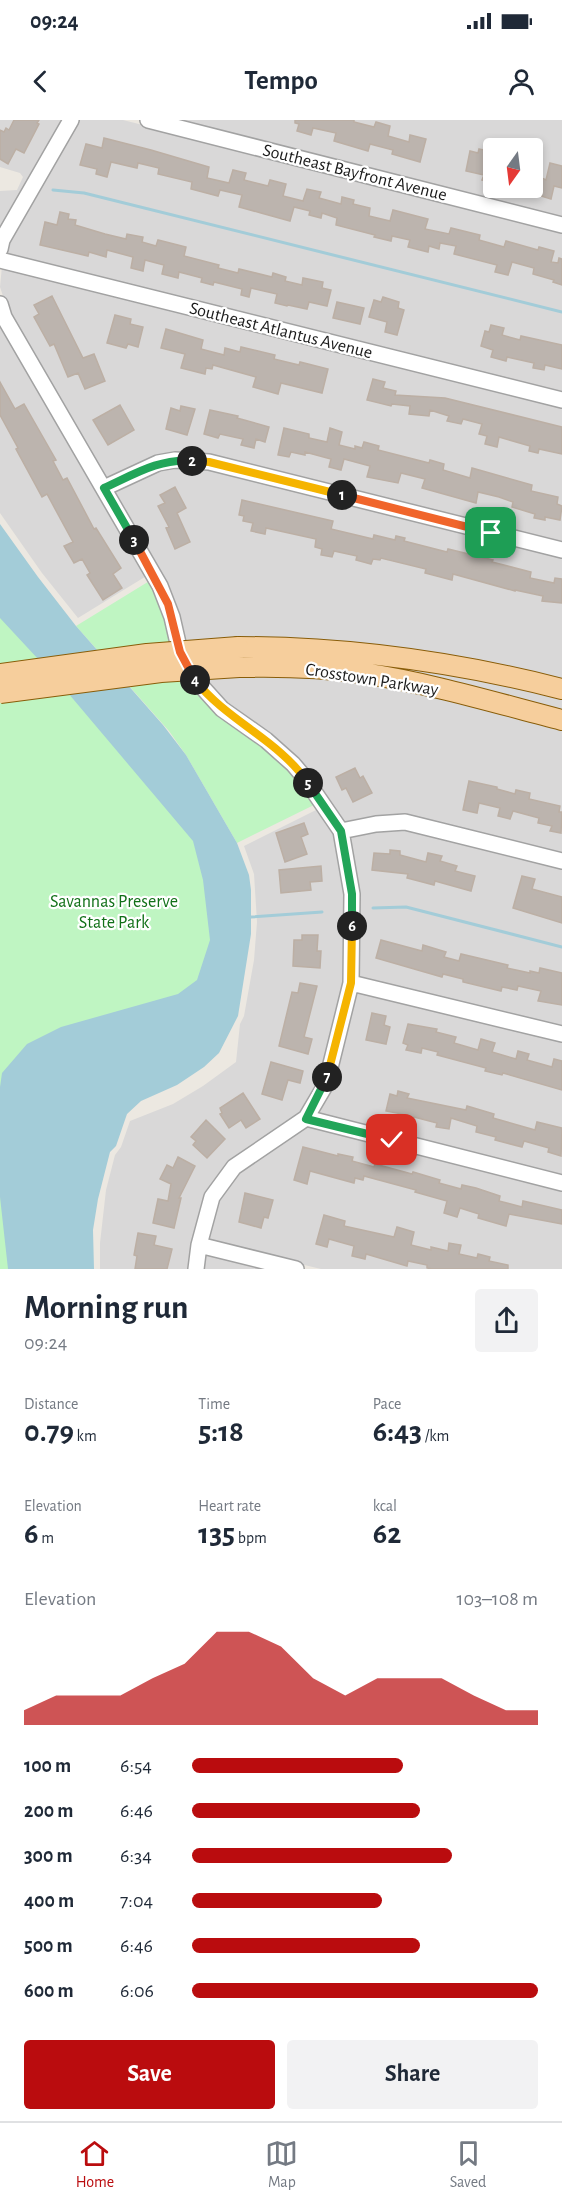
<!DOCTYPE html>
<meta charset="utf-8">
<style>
body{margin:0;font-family:"Alegreya Sans",sans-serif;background:#f2f2f3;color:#1f2937;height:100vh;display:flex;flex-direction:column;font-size:22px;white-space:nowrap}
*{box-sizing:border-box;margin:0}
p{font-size:20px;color:#747a83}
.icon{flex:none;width:33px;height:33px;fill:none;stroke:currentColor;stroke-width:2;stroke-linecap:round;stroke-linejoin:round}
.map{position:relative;height:1149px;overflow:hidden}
.drawer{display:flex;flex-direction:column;background:#fff;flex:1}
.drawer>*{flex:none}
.needle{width:39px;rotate:194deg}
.buttons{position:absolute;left:483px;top:18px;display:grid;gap:12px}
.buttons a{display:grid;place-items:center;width:60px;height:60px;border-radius:6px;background:#fff;box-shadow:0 3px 9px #0003;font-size:30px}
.pin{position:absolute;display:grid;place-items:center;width:51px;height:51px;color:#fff;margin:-26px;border-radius:12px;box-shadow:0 3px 9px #0006}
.km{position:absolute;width:30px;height:30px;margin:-15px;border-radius:50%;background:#222;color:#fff;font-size:16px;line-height:30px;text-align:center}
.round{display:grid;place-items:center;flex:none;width:63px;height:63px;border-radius:6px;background:#f2f2f3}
.headline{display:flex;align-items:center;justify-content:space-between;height:102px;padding:0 24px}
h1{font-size:33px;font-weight:700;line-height:45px}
.stats{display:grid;grid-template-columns:repeat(3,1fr);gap:9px;height:102px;padding:6px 24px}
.stats div{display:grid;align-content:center}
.stats b{font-size:30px;font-weight:700}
.stats small{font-size:16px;font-weight:400}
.stats p{font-size:16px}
.chart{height:168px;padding:12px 24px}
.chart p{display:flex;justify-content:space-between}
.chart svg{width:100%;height:108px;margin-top:6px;fill:#ba0c0e;opacity:.7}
.primary-button{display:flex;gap:12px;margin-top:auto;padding:12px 24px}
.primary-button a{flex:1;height:69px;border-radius:6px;background:#ba0c0e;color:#fff;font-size:24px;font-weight:700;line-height:69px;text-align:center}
.primary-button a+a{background:#f2f2f3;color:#1f2937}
ul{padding:0 24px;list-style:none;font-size:20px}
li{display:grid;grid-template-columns:96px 72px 1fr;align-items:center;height:45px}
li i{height:15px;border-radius:8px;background:#ba0c0e}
.status{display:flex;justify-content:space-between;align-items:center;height:42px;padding:0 30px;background:#fff;direction:ltr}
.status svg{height:16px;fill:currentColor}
header{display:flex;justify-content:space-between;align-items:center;height:78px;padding:0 24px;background:#fff;font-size:27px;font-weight:700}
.menu{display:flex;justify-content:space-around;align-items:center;height:84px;border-top:2px solid #e0e1e3;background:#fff;font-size:16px;color:#747a83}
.menu a{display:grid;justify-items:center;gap:3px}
.menu .on{color:#ba0c0e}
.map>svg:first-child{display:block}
.residential{fill:#d9d8d8;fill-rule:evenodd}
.park{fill:#bff5c2}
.water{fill:#a3ccd8}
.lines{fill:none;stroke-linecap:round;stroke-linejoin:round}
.stream{stroke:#a3ccd8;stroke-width:3}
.building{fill:#bcb4ae;stroke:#bcafa4;stroke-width:1.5}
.minor-casing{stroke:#a2a2a2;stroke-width:18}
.major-casing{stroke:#895d09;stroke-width:22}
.minor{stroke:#fff;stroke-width:15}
.major{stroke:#f6ce9c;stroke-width:20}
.major-bridge-casing{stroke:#895d09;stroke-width:22;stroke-linecap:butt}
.major-bridge{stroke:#f6ce9c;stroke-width:20}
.split-1-casing{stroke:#fff;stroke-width:12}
.split-2-casing{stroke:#fff;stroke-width:12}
.split-3-casing{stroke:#fff;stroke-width:12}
.split-4-casing{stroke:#fff;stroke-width:12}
.split-5-casing{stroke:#fff;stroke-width:12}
.split-6-casing{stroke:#fff;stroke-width:12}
.split-7-casing{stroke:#fff;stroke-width:12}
.split-8-casing{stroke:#fff;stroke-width:12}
.split-1{stroke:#f0652b;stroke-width:8}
.split-2{stroke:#f5b400;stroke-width:8}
.split-3{stroke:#22a559;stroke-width:8}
.split-4{stroke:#f0652b;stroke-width:8}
.split-5{stroke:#f5b400;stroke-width:8}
.split-6{stroke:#22a559;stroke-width:8}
.split-7{stroke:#f5b400;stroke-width:8}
.split-8{stroke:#22a559;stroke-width:8}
.labels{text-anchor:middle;stroke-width:4.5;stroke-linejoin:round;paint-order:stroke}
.street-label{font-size:18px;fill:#1b1b1b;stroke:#fff}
.park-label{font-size:18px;fill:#117018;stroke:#fff}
</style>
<div class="status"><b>09:24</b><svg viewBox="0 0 49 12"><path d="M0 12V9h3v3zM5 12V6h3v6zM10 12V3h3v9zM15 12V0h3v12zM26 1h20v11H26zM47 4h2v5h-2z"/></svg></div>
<header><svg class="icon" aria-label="back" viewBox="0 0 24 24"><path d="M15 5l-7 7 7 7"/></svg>Tempo<svg class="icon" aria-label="person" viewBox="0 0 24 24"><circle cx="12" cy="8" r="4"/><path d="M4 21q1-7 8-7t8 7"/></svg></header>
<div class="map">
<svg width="562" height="1149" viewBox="0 0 562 1149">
<rect width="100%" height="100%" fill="#ece8e1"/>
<!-- residential -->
<path class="residential" d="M0 0H65L0 113V71L17 70 23 57 20 53 0 47Z
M77 0H123L562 111V273L4 135 7 123Z
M172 0H562V98ZM494 28H532V68H494Z
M2 146 562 286V424L210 337 106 361 9 194 0 167Z
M0 201 148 455 78 498 42 453 0 393Z
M175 346 208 348 562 436V563L183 525 112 371 159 349Z
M238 533 402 543 562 575V594L446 564 192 543 188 536Z
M239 553 360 559 562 606V734L406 696 343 705 199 554Z
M318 689 336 714 346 775V862L321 961 304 992 231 1042 191 1149H100V1123L106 1070 115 1035 121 1027 130 1001 173 984 203 966 236 942 240 904 244 896 254 840 257 802 254 754 244 726Z
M404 708 562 747V908L357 858 347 716 377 709Z
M355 870 562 921V1057L315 994Z
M307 1005 562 1070V1149H321L206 1121 216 1080 237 1051Z
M204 1132 271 1149H201Z"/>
<!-- park -->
<path class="park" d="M0 453 231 767 222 856 116 942 63 1149H0Z
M151 460 182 543 277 635 316 684 237 723 186 635 169 611 76 506Z"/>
<!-- water -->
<path class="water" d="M0 404 38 457 76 506 163 605 186 635 237 723 249 755 251 770V814L238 896 219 933 204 947 177 965 141 981 127 994 116 1026 110 1032 98 1079 93 1110 94 1149H8L0 1077V967L2 953 27 924 61 907 178 874 197 860 210 820 203 760 193 721 52 554 0 498Z"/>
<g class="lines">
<!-- stream -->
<path class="stream" d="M53 70 84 73 562 192
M373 788 406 787 562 827
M251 797 322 792"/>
</g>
<!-- building -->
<path class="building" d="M14 0H39L37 3 39 4 24 33 16 29 8 44 0 39V10L4 12 6 8 9 10Z
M295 0H354V2L374 7 376 2 390 6 388 16 409 22 410 15 426 19 420 42 392 34 393 30 370 24 368 31 334 21 336 13 313 8 311 15 297 11 299 4 295 3Z
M104 18 151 30 209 47 207 58 229 63 233 50 246 53 244 60 268 66 270 60 286 64 283 76 303 81 307 69 321 72 319 78 341 84 342 77 354 80 353 84 370 88 369 96 390 101 393 90 428 99 425 109 449 114 451 108 480 115 479 120 504 127 506 121 538 130 539 127 554 131 551 142 558 143 559 138 562 139V165L553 162 554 160 533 154 534 148 512 142 508 155 495 152 497 145 454 134 456 126 440 123 439 129 429 126 428 132 408 127 410 120 392 116 391 121 374 117 375 115 336 105 337 98 322 93 321 98 309 95 310 91 294 87 290 101 261 93 239 87 242 75 220 70 218 76 191 69 192 62 158 54 159 48 138 43 137 48 111 42 107 57 96 54 97 49 80 45 86 24 102 28Z
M479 29 489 31 488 36 494 37V63L482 60 484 55 466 51 470 31 478 33Z
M550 43 562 46V68L554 66 551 79 538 75 542 58 546 60Z
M60 92 69 94 68 99 76 100 75 105 105 114 126 119 127 114 143 117 142 122 156 126 158 120 186 127 184 136 219 145 218 148 238 153 239 149 272 157 273 153 286 157 285 161 302 165 303 158 323 162 322 168 331 170 327 186 309 182 307 189 288 185 287 186 275 183 277 174 251 168 249 177 241 175 242 169 214 162 213 165 201 162 202 158 179 152 178 158 162 154 164 145 145 140 143 151 131 148 133 137 107 130 106 137 89 132 88 136 40 125 45 102 57 105Z
M52 176 83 238 94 234 105 261 85 269 78 253 68 257 54 224 50 226 34 197 39 194 34 185Z
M383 177 399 182 398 188 404 190 397 215 385 212 387 202 369 197 374 180 381 182Z
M337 182 364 188 360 204 333 198Z
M115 195 131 199 130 204 143 207 138 227 128 224 126 228 107 223Z
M491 205 504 208 502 215 520 220 521 216 562 225V249L545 245 544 250 533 248 534 243 507 237 506 241 491 237 493 230 481 226 485 211 489 212Z
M166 209 203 220 201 229 224 235 225 228 240 232 241 227 275 235 274 239 299 245 300 242 328 249 322 273 281 263 278 274 253 267 256 257 213 245 212 249 206 248 205 254 181 248 185 234 161 228Z
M373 259 385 262 383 268 396 271 395 275 445 278 562 307V334L539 329 538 333 529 331 530 326 499 317 497 327 485 324 487 316 479 314 482 304 463 299 461 304 447 301 449 296 430 290 429 296 409 294 410 286 392 284 391 286 367 280Z
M0 262 15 289 24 284 56 340 53 341 63 360 67 358 94 409 96 408 121 448 113 454 122 468 103 480 87 455 90 453 82 439 74 443 64 426 73 422 47 374 42 377 16 329 18 328 0 295Z
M120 285 134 310 108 325 93 300Z
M181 286 195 289 187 315 166 309 171 288 180 291Z
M210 290 238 296 237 298 269 307 265 322 256 319 254 328 241 325 243 319 220 314 218 318 204 314Z
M284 308 309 314V318L327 322 330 308 342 312 339 325 355 329V326L362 328 364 322 379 326 378 330 429 343 430 340 444 344 443 350 470 358 472 348 532 365 531 371 558 377 557 384 562 386 560 400 545 397V400L534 398 535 394 512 387 513 382 499 377 478 372 476 383 422 368 425 359 401 353 398 363 367 357 370 346 344 339 341 350 329 347 331 339 305 332V335L291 332 289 337 278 335Z
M175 367 186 388 177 393 190 422 175 429 166 408 169 407 158 386 165 383 160 375Z
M242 380 333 401 331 409 373 419 374 415 395 420 396 416 405 418 404 421 447 432 448 429 493 440 492 442 531 452 530 458 554 463 555 458 562 459V483L542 481 543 476 515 470V471L453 454 452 460 425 453 426 449 381 438 380 440 373 439 371 444 356 440 357 436 334 431 332 437 321 435 322 429 315 427 316 419 266 408 265 414 251 411 253 403 243 401 244 396 239 395Z
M355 648 360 658 363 656 372 673 353 682 346 668 342 670 336 657Z
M469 661 497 667V669L515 674 516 670 530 673 529 679 560 686 559 692H562L561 713 550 711 552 706 538 703 539 698 513 691 510 699 498 696 500 688 479 683 477 693 463 690Z
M304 703 308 714 301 717 307 734 285 742 276 713Z
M390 730 400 731V735L426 742 428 733 442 736 440 741 457 746 455 751 475 756 471 771 435 761 434 765 407 758 408 754 372 750 374 733 390 734Z
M321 746 322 761 310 762 311 770 281 773 279 750Z
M522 756 535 759 532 769 562 777V803L513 788Z
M302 815H318L317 831H321L320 848 293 846 294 820H302Z
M381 820 422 831 423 825 446 832 444 837 459 841 461 834 508 845 507 848 530 853V851L539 853 540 848 562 853V885L538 881 541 871 518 866 517 870 502 867 501 871 463 862V859L443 854 442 857 376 838Z
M300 863 317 866 304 917 312 919 308 934 279 926 292 872 298 873Z
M372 893 386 896 384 905 390 907 386 924 366 920Z
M408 904 437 909 436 912 456 917 454 923 478 930 481 919 495 923 492 932 516 939 518 931 529 934 527 940 552 947 554 939 562 941V970L503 953 502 955 485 951 486 948 437 935 438 932 422 928 421 933 406 930 408 925 403 923Z
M271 942 303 951 300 963 288 960 282 980 262 974Z
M398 971 409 974 407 978 466 990 467 986 494 994 493 998 535 1010 537 1002 562 1008 561 1036 548 1032 549 1028 524 1021 522 1027 495 1020 496 1017 476 1012 477 1006 451 998 449 1009 436 1007 437 1003 414 997 413 1001 401 998 402 994 386 991 390 974 397 976Z
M243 973 260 999 246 1008 241 1000 229 1008 220 994 222 993 220 988Z
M206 1000 225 1019 207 1038 193 1025 196 1021 191 1017Z
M303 1027 338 1036V1034L353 1037 352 1041 374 1047 375 1044 412 1054 413 1052 440 1060 439 1063 461 1069 462 1065 476 1068 500 1076 499 1081 522 1087 523 1081 562 1090V1104L509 1094 506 1106 478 1098 479 1094 460 1088 457 1097 444 1093 447 1081 415 1072 416 1070 364 1056 363 1060 355 1058 354 1063 310 1051 307 1064 294 1060Z
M178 1037 195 1046 179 1078H181L174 1108 153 1103 158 1079 168 1081 171 1064 160 1059 167 1045 173 1048Z
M245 1073 273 1080 268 1098 264 1097 261 1108 239 1102Z
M324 1095 345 1101 344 1106 394 1117 397 1107 414 1112 411 1125 431 1130V1127L448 1131 449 1123 461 1125 459 1134 477 1138 478 1134 490 1137 489 1141 508 1145V1149H432L427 1148V1145L408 1141 407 1146 366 1134 365 1139 352 1136 354 1126 329 1119 327 1127 316 1124Z
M138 1113 156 1116 154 1125 172 1129 167 1149H135L137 1136 134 1135Z"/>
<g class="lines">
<defs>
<path id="minor" d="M148 0 562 105
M0 129 2 120 71 0
M0 140 562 280
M0 184 4 197 160 466 172 497 180 532 194 558 222 589 266 620 293 644 304 657 341 711 352 774 351 863 326 964 306 998 234 1047 212 1077 199 1125 196 1149
M104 368 158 343 175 340 209 342 562 430
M341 711 376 704 405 702 562 741
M351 863 562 914
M306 998 562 1063
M199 1125 296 1149"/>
<path id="major" d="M238 527C348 527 456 542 562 569
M239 547C280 546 321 547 362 553 430 563 496 583 562 600"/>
</defs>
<!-- minor casing -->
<use href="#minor" class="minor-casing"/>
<!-- major casing -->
<use href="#major" class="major-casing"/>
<!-- minor -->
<use href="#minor" class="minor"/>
<!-- major -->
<use href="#major" class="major"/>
<defs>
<path id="major-bridge" d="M0 554 147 534 238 527
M0 573 161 552 239 547"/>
</defs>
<!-- major-bridge casing -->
<use href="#major-bridge" class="major-bridge-casing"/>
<!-- major-bridge -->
<use href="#major-bridge" class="major-bridge"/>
</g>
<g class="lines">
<defs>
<path id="split-1" d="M342 375 491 413"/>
<path id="split-2" d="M192 341 209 342 342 375"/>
<path id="split-3" d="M134 420 104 368C133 355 159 338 192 341"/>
<path id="split-4" d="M134 420 168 484 180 532 195 560"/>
<path id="split-5" d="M195 560C227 601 279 620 308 663"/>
<path id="split-6" d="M308 663 341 711 352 774V806"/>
<path id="split-7" d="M327 957 351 863 352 806"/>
<path id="split-8" d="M327 957 306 999 392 1020"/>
</defs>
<!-- split-1 casing -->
<use href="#split-1" class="split-1-casing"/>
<!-- split-2 casing -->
<use href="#split-2" class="split-2-casing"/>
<!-- split-3 casing -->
<use href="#split-3" class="split-3-casing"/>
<!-- split-4 casing -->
<use href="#split-4" class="split-4-casing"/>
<!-- split-5 casing -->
<use href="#split-5" class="split-5-casing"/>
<!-- split-6 casing -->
<use href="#split-6" class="split-6-casing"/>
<!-- split-7 casing -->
<use href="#split-7" class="split-7-casing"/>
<!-- split-8 casing -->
<use href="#split-8" class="split-8-casing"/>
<!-- split-1 -->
<use href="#split-1" class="split-1"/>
<!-- split-2 -->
<use href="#split-2" class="split-2"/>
<!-- split-3 -->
<use href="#split-3" class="split-3"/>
<!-- split-4 -->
<use href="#split-4" class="split-4"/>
<!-- split-5 -->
<use href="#split-5" class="split-5"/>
<!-- split-6 -->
<use href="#split-6" class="split-6"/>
<!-- split-7 -->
<use href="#split-7" class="split-7"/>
<!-- split-8 -->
<use href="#split-8" class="split-8"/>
</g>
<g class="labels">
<!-- street labels -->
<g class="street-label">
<text transform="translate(355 52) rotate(14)" y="6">Southeast Bayfront Avenue</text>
<text transform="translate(281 210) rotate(14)" y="6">Southeast Atlantus Avenue</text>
<text transform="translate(372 559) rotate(9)" y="6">Crosstown Parkway</text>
</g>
<!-- park labels -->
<g class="park-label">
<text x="114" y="787">Savannas Preserve<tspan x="114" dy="21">State Park</tspan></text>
</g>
</g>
</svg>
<div class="buttons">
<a><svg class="needle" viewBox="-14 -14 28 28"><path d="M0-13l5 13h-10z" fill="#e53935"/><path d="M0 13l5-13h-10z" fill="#747a83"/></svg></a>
</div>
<div class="pin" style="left:491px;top:413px;background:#1e9e55"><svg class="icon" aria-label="arrive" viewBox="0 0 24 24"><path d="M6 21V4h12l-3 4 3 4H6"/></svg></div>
<div class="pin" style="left:392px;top:1020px;background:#d93025"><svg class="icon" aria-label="check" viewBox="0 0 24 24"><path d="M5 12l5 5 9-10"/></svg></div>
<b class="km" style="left:342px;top:375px">1</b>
<b class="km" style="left:192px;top:341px">2</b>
<b class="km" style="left:134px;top:420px">3</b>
<b class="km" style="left:195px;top:560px">4</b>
<b class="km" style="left:308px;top:663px">5</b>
<b class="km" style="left:352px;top:806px">6</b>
<b class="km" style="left:327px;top:957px">7</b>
</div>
<section class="drawer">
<div class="headline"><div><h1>Morning run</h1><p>09:24</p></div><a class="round"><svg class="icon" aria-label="share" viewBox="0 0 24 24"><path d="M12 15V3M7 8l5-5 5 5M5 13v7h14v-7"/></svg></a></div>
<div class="stats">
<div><p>Distance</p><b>0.79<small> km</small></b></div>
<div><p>Time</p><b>5:18</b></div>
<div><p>Pace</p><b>6:43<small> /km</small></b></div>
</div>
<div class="stats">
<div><p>Elevation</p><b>6<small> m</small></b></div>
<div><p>Heart rate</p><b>135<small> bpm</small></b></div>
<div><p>kcal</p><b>62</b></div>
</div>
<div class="chart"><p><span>Elevation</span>103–108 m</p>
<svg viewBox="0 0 160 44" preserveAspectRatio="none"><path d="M0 44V38L10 32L20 32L30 32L40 25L50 19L60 6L70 6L80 12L90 25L100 32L110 25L120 25L130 25L140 32L150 38L160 38V44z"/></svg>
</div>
<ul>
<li><b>100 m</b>6:54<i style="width:61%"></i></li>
<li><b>200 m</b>6:46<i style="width:66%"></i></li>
<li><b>300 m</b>6:34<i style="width:75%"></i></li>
<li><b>400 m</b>7:04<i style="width:55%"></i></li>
<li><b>500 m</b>6:46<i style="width:66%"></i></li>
<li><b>600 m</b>6:06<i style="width:100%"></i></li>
</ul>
<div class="primary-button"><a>Save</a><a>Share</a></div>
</section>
<nav class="menu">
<a class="on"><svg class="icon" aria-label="home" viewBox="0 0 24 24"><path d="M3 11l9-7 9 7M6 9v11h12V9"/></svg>Home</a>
<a><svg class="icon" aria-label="map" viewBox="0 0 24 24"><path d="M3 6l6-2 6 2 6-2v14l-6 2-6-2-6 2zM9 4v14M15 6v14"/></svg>Map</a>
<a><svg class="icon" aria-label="saved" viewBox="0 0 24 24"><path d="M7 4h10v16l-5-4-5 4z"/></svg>Saved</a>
</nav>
